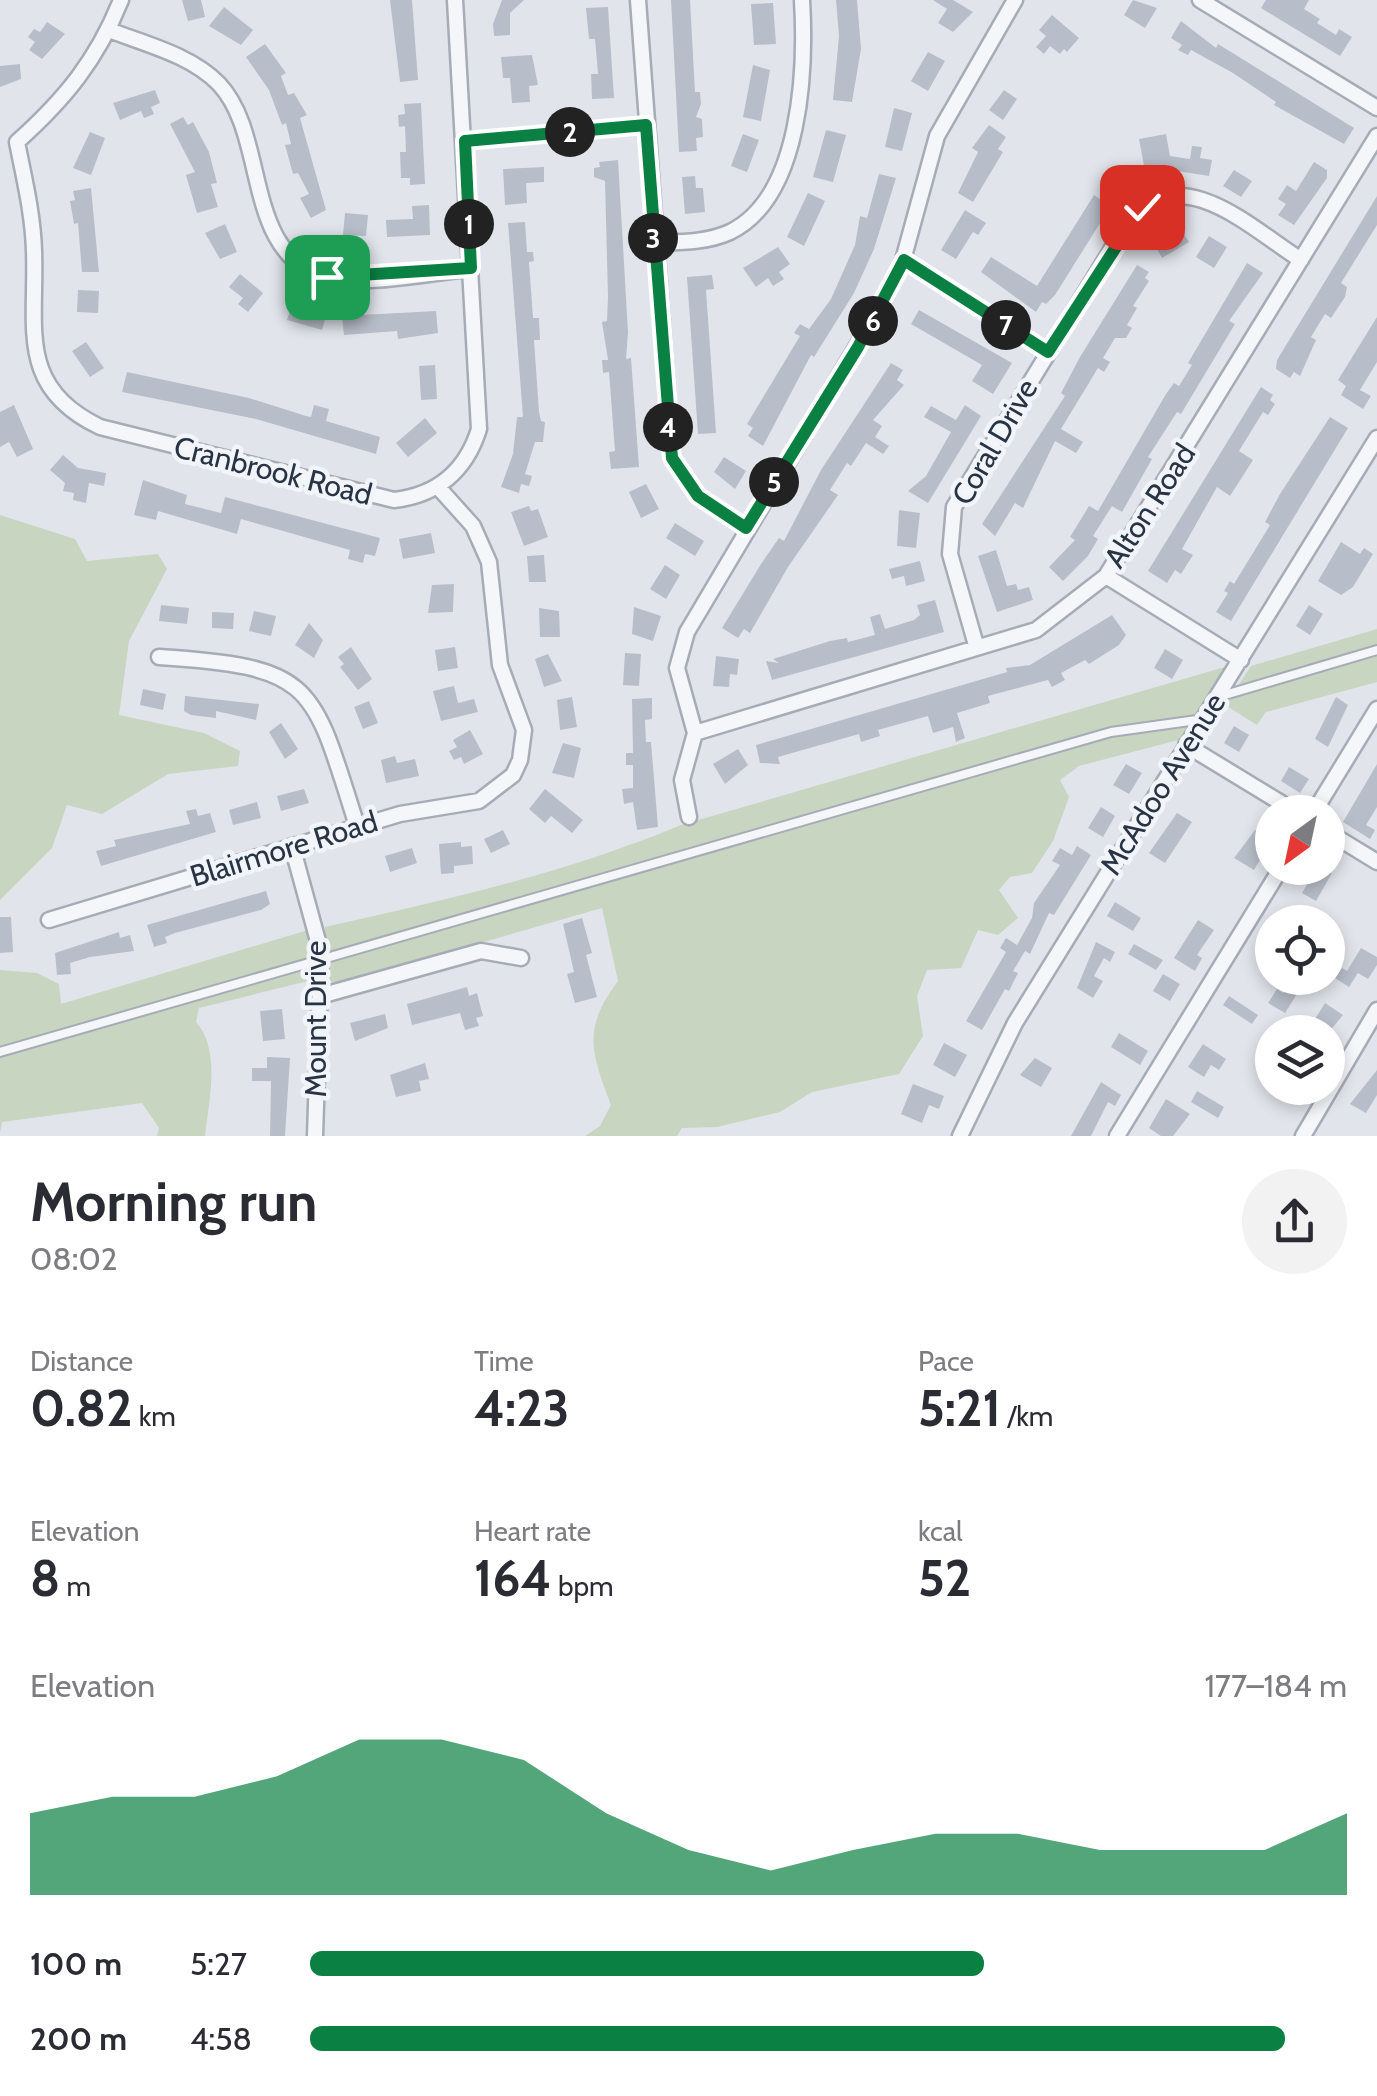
<!DOCTYPE html>
<meta charset="utf-8">
<style>
body{margin:0;font-family:Cabin,sans-serif;background:#f2f2f3;color:#2b2b33;height:100vh;display:flex;flex-direction:column;font-size:38px;white-space:nowrap}
*{box-sizing:border-box;margin:0}
p{font-size:32px;color:#7c7c81}
.icon{flex:none;width:55px;height:55px;fill:none;stroke:currentColor;stroke-width:2;stroke-linecap:round;stroke-linejoin:round}
.map{position:relative;height:1136px;overflow:hidden}
.sheet{display:flex;flex-direction:column;background:#fff;flex:1}
.sheet>*{flex:none}
.needle{width:65px;rotate:213deg}
.fabs{position:absolute;left:1255px;top:795px;display:grid;gap:20px}
.fabs a{display:grid;place-items:center;width:90px;height:90px;border-radius:50%;background:#fff;box-shadow:0 5px 15px #0003;font-size:50px}
.pin{position:absolute;display:grid;place-items:center;width:85px;height:85px;color:#fff;margin:-42px;border-radius:20px;box-shadow:0 5px 15px #0006}
.km{position:absolute;width:50px;height:50px;margin:-25px;border-radius:50%;background:#222;color:#fff;font-size:28px;line-height:50px;text-align:center}
.round{display:grid;place-items:center;flex:none;width:105px;height:105px;border-radius:52px;background:#f2f2f3}
.overview{display:flex;align-items:center;justify-content:space-between;height:170px;padding:0 30px}
h1{font-size:55px;font-weight:700;line-height:75px}
.metrics{display:grid;grid-template-columns:repeat(3,1fr);gap:15px;height:170px;padding:10px 30px}
.metrics div{display:grid;align-content:center}
.metrics b{font-size:50px;font-weight:700}
.metrics small{font-size:28px;font-weight:400}
.metrics p{font-size:28px}
.chart{height:280px;padding:20px 30px}
.chart p{display:flex;justify-content:space-between}
.chart svg{width:100%;height:180px;margin-top:10px;fill:#0b8043;opacity:.7}
ul{padding:0 30px;list-style:none;font-size:32px}
li{display:grid;grid-template-columns:160px 120px 1fr;align-items:center;height:75px}
li i{height:25px;border-radius:12px;background:#0b8043}
.map>svg:first-child{display:block}
.green{fill:#c7d5c1}
.building{fill:#b8bec9}
.lines{fill:none;stroke-linecap:round;stroke-linejoin:round}
.service-casing{stroke:#a6acb6;stroke-width:12}
.minor-casing{stroke:#a6acb6;stroke-width:19}
.service{stroke:#f4f6f9;stroke-width:8}
.minor{stroke:#f4f6f9;stroke-width:14}
.route-casing{stroke:#fff;stroke-width:20}
.route{stroke:#0b8043;stroke-width:12}
.labels{text-anchor:middle;stroke-width:9;stroke-linejoin:round;paint-order:stroke}
.street-label{font-size:30px;fill:#283344;stroke:#f1f4f8}
</style>
<div class="map">
<svg width="1377" height="1136" viewBox="0 0 1377 1136">
<rect width="100%" height="100%" fill="#e1e5eb"/>
<!-- green -->
<path class="green" d="M0 515 75 539 87 561 158 554 167 569 129 641 119 715 204 733 240 751 238 766 168 774 102 814 67 805 52 848 0 900Z
M1377 629V682L1266 712 1257 725 1225 705 1251 666Z
M1225 667 1182 739 1079 766 1060 780 1069 797 1053 841 1032 873 1010 877 999 890 1018 918 998 935 978 930 961 968 927 970 917 996 923 1036 899 1074 812 1092 780 1112 717 1127 682 1128 677 1136H585L600 1126 611 1105C591 1052 582 1029 618 981L602 908 338 984 328 981 325 927C446 900 566 873 681 825Z
M308 930 312 980 199 1008 196 1022C221 1050 209 1100 205 1136H157L159 1128 142 1103 2 1122 0 1133V970L37 973 59 984 61 1004Z"/>
<!-- building -->
<path class="building" d="M182 0H201L205 17 188 21Z
M390 0H412L418 80 400 82Z
M502 0H524L510 13V35L494 36 493 24Z
M671 0H690L695 92H700L701 104 696 117 702 119 703 137 696 138 697 151 679 152Z
M836 0H857L861 49 852 102 833 100 839 36Z
M933 0H953L973 12 953 32 938 23 947 9Z
M1133 0 1157 8 1145 28 1124 15Z
M1266 0H1309L1304 9 1320 19 1317 23 1336 35 1339 29 1352 37 1340 56 1261 8Z
M773 3 776 44 754 45 751 4Z
M224 7 253 30 241 45 209 26Z
M608 7 614 98 592 99 591 74H598L595 39H589L586 8Z
M1052 15 1079 38 1067 52 1064 49 1060 54 1050 46 1044 54 1036 47 1046 36 1039 30Z
M1181 21 1216 48 1218 44 1354 128 1344 144 1274 105 1276 102 1233 73 1191 50 1188 55 1178 50 1182 45 1171 38Z
M47 22 65 34 42 59 29 50 35 42 28 37 34 29 40 32Z
M265 44 286 73 281 76 288 95 294 93 307 115 300 118 326 210 311 218 300 198 309 194 298 173 293 174 285 145 291 144 286 123 282 125 269 90 246 57Z
M928 52 945 61 928 91 911 81Z
M532 55 538 85 529 86 530 102 512 103 510 78H503L501 57Z
M20 64 21 79 0 87V66Z
M753 65 770 70 761 121 743 117Z
M155 90 160 103 151 107 154 114 144 118 141 111 120 120 113 103Z
M1004 90 1017 99 1003 120 989 110Z
M421 103 425 184 410 185V178H401L400 152H406L405 126 399 127 398 115 405 114 404 104Z
M894 108 912 113 902 151 885 147Z
M183 117 188 125 193 122 209 152 217 183 211 184 218 207 197 213 186 175 195 172 170 124Z
M989 125 1006 137 998 149 1003 152 973 202 958 193 978 152 972 148Z
M826 130 846 135 833 182 813 177Z
M90 132 105 138 91 175 73 168Z
M743 134 759 140 747 172 731 166Z
M1166 134 1170 156 1190 159 1192 146 1202 147 1200 158 1212 160 1209 176 1171 170 1146 176 1139 139Z
M618 160 628 332 626 359 631 358 639 467 611 469 609 452 615 451 609 372 603 373 602 360H608L602 322 607 321 608 297 605 181 594 177V168L600 167 599 162Z
M1314 162 1327 170V178L1294 225 1278 215 1286 204 1278 199 1287 185 1296 191Z
M544 167V182L526 183 527 203 505 205 503 169Z
M1127 167 1137 181 1114 197 1106 186Z
M1234 170 1252 181 1241 197 1223 186Z
M879 174 896 178 874 249 854 293 814 357 811 355 763 446 748 436 753 428 747 424 800 336 794 333 800 324 809 329 831 299 855 245 860 216 867 218Z
M695 176 696 188H703L705 212 685 214 682 177Z
M91 188 99 272H82L78 223 74 224 70 201 75 200 73 191Z
M808 193 825 201 804 246 787 237Z
M1094 195 1108 205 1102 220 1055 295 1046 304 1042 302 1036 312 981 272 991 257 1037 286Z
M1377 196V225L1341 283 1347 287 1345 297 1331 318 1325 314 1311 337 1316 340 1300 376 1294 372 1290 378 1276 369 1277 360Z
M429 205 430 235 387 237 386 220 413 219 412 206Z
M965 210 986 223 978 235 973 232 956 259 941 250Z
M345 213 368 215 366 236 343 235Z
M525 222 527 252H533L534 261 529 262 533 318H539L540 340H534L539 412 541 421 545 422 543 442H535L525 474 532 476 529 486 521 484 519 493 501 487 513 454 517 417H523L508 223Z
M225 224 237 252 220 259 205 233Z
M1178 225 1189 242 1162 258 1154 244Z
M1209 236 1227 247 1214 268 1196 257Z
M778 247 790 264 779 272 784 279 773 286 768 278 756 287 743 268Z
M1247 263 1263 273 1229 321 1235 324 1181 414 1177 412 1148 457 1152 459 1122 512 1112 506 1093 536 1098 539 1088 556 1063 581 1049 567 1075 540 1070 537 1089 506 1098 511 1166 394 1174 383 1179 386 1192 365 1188 363Z
M1137 265 1149 272 1145 278 1149 281 1133 306 1137 308 1127 325 1132 328 1126 338H1115L1103 358 1110 362 1104 372 1098 368 1061 429 1083 442 1076 453 1055 441 1023 508 1015 503 995 536 982 524 1065 396 1061 393 1080 357Z
M240 274 263 293 248 312 238 304 243 298 229 287Z
M712 275 714 289 706 290 716 433 698 434 687 277Z
M78 290 99 291 98 313 77 312Z
M293 302 327 312 322 330 287 320Z
M919 310 1012 363 993 394 972 381 982 365 911 324Z
M436 311 438 333 398 339 397 331 344 335 342 316Z
M1377 317V362L1360 390 1371 396 1363 409 1341 395 1346 386 1338 380Z
M86 342 104 368 90 377 72 351Z
M891 363 903 370 897 380 904 385 873 420 882 426 875 437 889 446 883 454 866 443 851 466 847 463 830 490 838 495 788 567 750 633 744 629 738 638 722 628 761 564 779 538 784 541 821 470Z
M435 365 437 399 421 400 419 366Z
M127 372 249 398 306 416 311 417 314 405 329 409 326 421 380 437 376 454 256 419 122 392Z
M1261 387 1273 395 1270 400 1275 404 1268 415 1263 412 1239 451 1253 460 1230 496 1217 487 1182 549 1193 555 1181 574 1175 570 1167 583 1148 571Z
M14 405 33 449 17 457 9 442 0 447V412Z
M965 405 981 416 928 503 908 491 926 476 951 432 924 417 931 406 956 420Z
M1330 417 1348 428 1231 621 1216 612 1228 593 1224 591 1230 581 1234 584 1270 525 1265 522 1280 494Z
M425 418 437 433 408 457 396 443Z
M63 455 78 468 106 473 104 486 89 483 86 503 73 500 74 493 63 491 65 483 50 470Z
M724 457 746 471 735 489 714 472Z
M143 480 187 495 185 504 221 513 225 497 380 538 375 556 365 554 363 563 348 559 350 550 241 519 237 534 158 511 156 520 134 515Z
M646 484 659 509 641 518 629 492Z
M529 506 531 511 538 509 548 537 524 546 511 512Z
M899 510 920 513 916 548 897 546Z
M675 523 704 541 695 556 666 538Z
M431 533 435 553 403 559 399 539Z
M1341 542 1360 554 1364 548 1373 554 1353 587 1341 595 1318 581Z
M996 550 1007 586 1016 584 1018 590 1029 587 1033 600 997 612 978 556Z
M544 555 546 582H529L527 556Z
M920 561 925 581 906 586 904 576 892 579 889 569Z
M665 565 680 575 666 599 650 589Z
M454 584 453 612 428 613 432 585Z
M935 600 944 632 772 680 766 661 779 663 773 659 830 641 847 638 848 642 875 635 870 617 880 614 885 629 914 620 920 615 917 605Z
M161 605 189 608 187 624 159 621Z
M1309 605 1323 614 1310 635 1296 626Z
M634 607 661 616 653 641 632 634Z
M539 608 559 611 560 637H540Z
M254 611 276 616 271 636 249 631Z
M212 612 234 613 233 629 212 628Z
M1112 615 1126 635 1119 645 1089 664 1085 660 1061 673 1065 680 1052 687 1048 680 999 693 988 696 990 703 957 713 965 738 956 742 953 727 933 733 928 716 878 730 880 736 861 742 859 734 778 757 780 764 760 763 756 745 1007 672 1006 668 1030 665Z
M309 623 323 640 314 658 295 645Z
M351 647 372 679 358 690 340 667 344 664 338 657Z
M455 647 458 668 438 671 435 650Z
M1165 649 1183 660 1172 679 1154 668Z
M625 653 641 654 639 686 623 685Z
M548 654 562 681 544 687 535 659Z
M716 656 739 659 737 675 730 674 729 687 713 686Z
M454 686 458 703 474 699 478 712 441 721 433 691Z
M143 689 166 694 163 710 140 705Z
M185 696 259 704 256 720 216 711V718L191 715 184 711Z
M572 697 577 727 560 730 557 700Z
M1336 697 1348 705 1328 747 1315 739Z
M652 698V719L645 720 646 742H651L658 827 637 830 633 802 624 804 622 789 633 788V765H626V753H633L632 699Z
M369 701 378 723 363 729 354 707Z
M281 723 298 749 285 759 269 732Z
M1234 726 1249 735 1239 752 1224 743Z
M470 730 483 754 464 764 461 757 454 760 449 751 457 747 453 740Z
M563 743 581 748 574 778 552 773Z
M738 749 748 765 725 784 713 764Z
M395 756 397 763 415 759 419 776 386 783 381 760Z
M1126 764 1142 773 1129 794 1113 785Z
M1377 764V807L1366 825 1375 830 1370 839 1343 822Z
M1289 767 1309 779 1300 793 1281 781Z
M304 789 309 803 281 811 277 796Z
M545 789 583 820 572 833 551 816 545 823 529 809Z
M257 802 261 818 233 825 229 810Z
M1101 807 1115 816 1103 837 1088 828Z
M196 809 198 816 210 813 216 832 101 866 96 851 116 846 114 840 190 824 186 811Z
M1177 813 1192 822 1165 863 1149 853Z
M503 830 510 844 491 853 484 839Z
M1255 830 1272 840 1254 870 1234 858Z
M461 842V847L472 846 473 864 454 866V873L441 874 439 844Z
M1077 846 1091 855 1054 915 1049 913 1030 954 1025 951 1013 971 1018 973 1009 991 1005 989 982 1030 966 1021 1006 952 1000 948 1006 938 1017 945 1032 918 1034 903 1060 865 1052 861 1060 848 1072 855Z
M412 848 417 863 390 872 385 856Z
M1317 868 1332 873 1316 901 1302 893Z
M266 891 270 904 261 910 175 933 165 937 167 943 154 947 147 925Z
M1115 902 1141 918 1133 931 1107 916Z
M0 917H11L13 952 0 953Z
M582 918 592 953 586 955 597 997 575 1003 567 974 574 972 563 924Z
M1198 920 1214 930 1197 955 1202 958 1195 971 1174 958Z
M119 932 120 938 130 935 134 951 90 957 70 963 71 974 57 975 55 953Z
M1096 942 1115 952 1110 962 1104 958 1094 976 1103 981 1093 998 1077 988Z
M1134 944 1163 960 1156 970 1128 954Z
M1361 948 1377 957V965L1368 979 1358 973 1349 987 1335 978 1342 968 1347 971Z
M1163 974 1180 984 1170 1001 1153 991Z
M1292 978 1304 983 1285 1013 1268 1003 1277 989 1283 993Z
M467 987 469 996 477 993 483 1016 476 1018 479 1026 465 1030 460 1013 412 1025 407 1004Z
M1229 996 1258 1015 1252 1024 1223 1005Z
M1325 1003 1343 1015 1329 1032 1310 1027Z
M282 1009 285 1039 263 1041 260 1011Z
M385 1014 388 1028 355 1041 350 1023Z
M1119 1033 1148 1051 1140 1065 1111 1047Z
M944 1043 967 1055 955 1077 933 1065Z
M1203 1044 1226 1059 1219 1070 1211 1065 1204 1077 1188 1067Z
M267 1057 290 1058 285 1136H270L271 1081H252V1068H267Z
M1035 1058 1052 1068 1041 1087 1020 1075Z
M425 1063 429 1079 419 1081 421 1091 396 1097 390 1075Z
M1377 1070V1095L1366 1113 1350 1104Z
M1101 1082 1121 1095 1115 1106 1108 1102 1091 1136H1071Z
M913 1084 944 1096 939 1109 929 1105 922 1123 901 1114Z
M1197 1091 1224 1107 1218 1118 1191 1102Z
M1166 1099 1190 1114 1173 1136H1161L1149 1128Z"/>
<g class="lines">
<defs>
<path id="service" d="M1218 697 1377 650
M0 1052 1111 732 1204 719"/>
<path id="minor" d="M121 0C97 60 65 99 17 142 24 178 33 214 34 251 37 327 16 387 100 427L394 500C437 495 466 471 479 429L455 0
M638 0 672 458 698 496 745 528
M1200 0 1377 108
M109 30C145 44 191 55 219 84 269 137 242 254 326 277 364 287 430 272 471 269
M465 141 646 125
M653 243C678 242 706 243 730 232 802 197 806 68 802 0
M903 260 1049 352
M1106 576 1241 660
M976 645 950 554 954 507 1132 216C1185 162 1253 230 1301 260
M159 657C315 667 312 683 357 826
M695 733 1036 630 1106 576 1377 136
M695 733 677 668 687 632 882 304 903 260 937 136 1015 0
M1186 745 1296 812
M1314 812 1377 709
M689 817 682 780 695 733
M1328 832 1377 862
M292 846 321 952 315 1136
M49 920 400 814 479 801 513 775 520 760 524 730 500 665 489 562 473 526 438 487
M320 996 481 951 521 958
M960 1136 1015 1023 1377 438
M1117 1136 1281 868
M1303 1136 1377 1010"/>
</defs>
<!-- service casing -->
<use href="#service" class="service-casing"/>
<!-- minor casing -->
<use href="#minor" class="minor-casing"/>
<!-- service -->
<use href="#service" class="service"/>
<!-- minor -->
<use href="#minor" class="minor"/>
</g>
<g class="lines">
<defs>
<path id="route" d="M327 277 471 268 465 141 646 125 672 458 698 496 746 528 858 347 904 260 1048 352 1142 207"/>
</defs>
<!-- route casing -->
<use href="#route" class="route-casing"/>
<!-- route -->
<use href="#route" class="route"/>
</g>
<g class="labels">
<!-- street labels -->
<g class="street-label">
<text transform="translate(995 442) rotate(-60)" y="10">Coral Drive</text>
<text transform="translate(273 471) rotate(14)" y="10">Cranbrook Road</text>
<text transform="translate(1150 506) rotate(-57)" y="10">Alton Road</text>
<text transform="translate(1163 784) rotate(-58)" y="10">McAdoo Avenue</text>
<text transform="translate(284 849) rotate(-17)" y="10">Blairmore Road</text>
<text transform="translate(316 1019) rotate(-90)" y="10">Mount Drive</text>
</g>
</g>
</svg>
<div class="fabs">
<a><svg class="needle" viewBox="-14 -14 28 28"><path d="M0-13l5 13h-10z" fill="#e53935"/><path d="M0 13l5-13h-10z" fill="#7c7c81"/></svg></a>
<a><svg class="icon" aria-label="locate" viewBox="0 0 24 24"><circle cx="12" cy="12" r="6"/><path d="M12 2v4M12 18v4M2 12h4M18 12h4"/></svg></a>
<a><svg class="icon" aria-label="layers" viewBox="0 0 24 24"><path d="M12 4l9 5-9 5-9-5zM3 14l9 5 9-5"/></svg></a>
</div>
<div class="pin" style="left:327px;top:277px;background:#1e9e55"><svg class="icon" aria-label="arrive" viewBox="0 0 24 24"><path d="M6 21V4h12l-3 4 3 4H6"/></svg></div>
<div class="pin" style="left:1142px;top:207px;background:#d93025"><svg class="icon" aria-label="check" viewBox="0 0 24 24"><path d="M5 12l5 5 9-10"/></svg></div>
<b class="km" style="left:469px;top:224px">1</b>
<b class="km" style="left:570px;top:132px">2</b>
<b class="km" style="left:653px;top:238px">3</b>
<b class="km" style="left:668px;top:427px">4</b>
<b class="km" style="left:774px;top:482px">5</b>
<b class="km" style="left:873px;top:321px">6</b>
<b class="km" style="left:1006px;top:325px">7</b>
</div>
<section class="sheet">
<div class="overview"><div><h1>Morning run</h1><p>08:02</p></div><a class="round"><svg class="icon" aria-label="share" viewBox="0 0 24 24"><path d="M12 15V3M7 8l5-5 5 5M5 13v7h14v-7"/></svg></a></div>
<div class="metrics">
<div><p>Distance</p><b>0.82<small> km</small></b></div>
<div><p>Time</p><b>4:23</b></div>
<div><p>Pace</p><b>5:21<small> /km</small></b></div>
</div>
<div class="metrics">
<div><p>Elevation</p><b>8<small> m</small></b></div>
<div><p>Heart rate</p><b>164<small> bpm</small></b></div>
<div><p>kcal</p><b>52</b></div>
</div>
<div class="chart"><p><span>Elevation</span>177–184 m</p>
<svg viewBox="0 0 160 44" preserveAspectRatio="none"><path d="M0 44V24L10 20L20 20L30 15L40 6L50 6L60 11L70 24L80 33L90 38L100 33L110 29L120 29L130 33L140 33L150 33L160 24V44z"/></svg>
</div>
<ul>
<li><b>100 m</b>5:27<i style="width:65%"></i></li>
<li><b>200 m</b>4:58<i style="width:94%"></i></li>
</ul>
</section>
